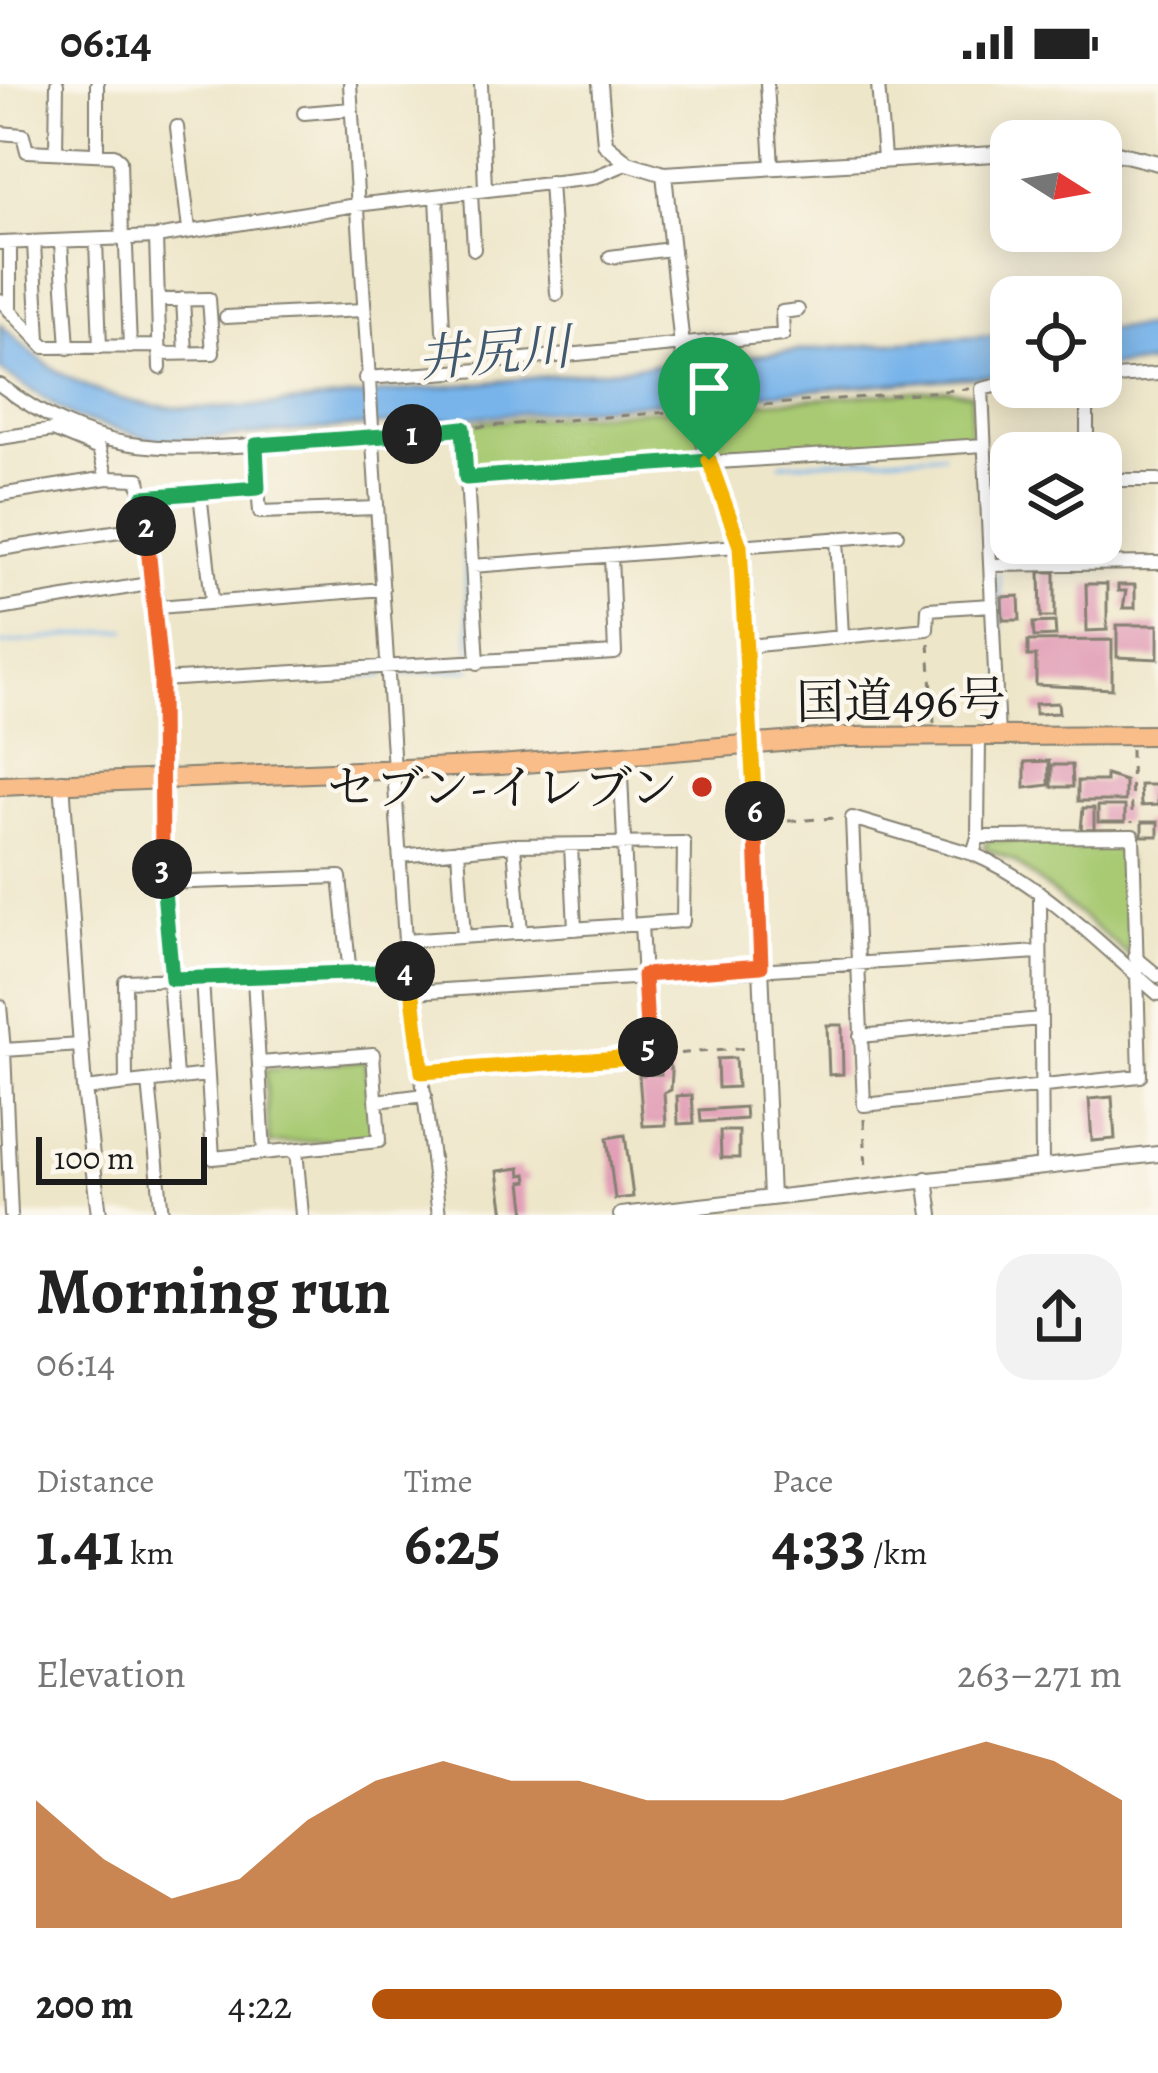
<!DOCTYPE html>
<meta charset="utf-8">
<style>
body{margin:0;font-family:Alegreya,"Noto Serif JP",serif;background:#f2f2f2;color:#222;height:100vh;display:flex;flex-direction:column;font-size:45px;white-space:nowrap}
*{box-sizing:border-box;margin:0}
p{font-size:39px;color:#767676}
.icon{flex:none;width:66px;height:66px;fill:none;stroke:currentColor;stroke-width:2;stroke-linecap:round;stroke-linejoin:round}
.map{position:relative;height:1131px;overflow:hidden}
.side{display:flex;flex-direction:column;background:#fff;flex:1}
.side>*{flex:none}
.needle{width:78px;rotate:101deg}
.controls{position:absolute;left:990px;top:36px;display:grid;gap:24px}
.controls a{display:grid;place-items:center;width:132px;height:132px;border-radius:24px;background:#fff;box-shadow:0 6px 30px #0003;font-size:60px}
.scale{position:absolute;left:36px;bottom:30px;width:171px;box-sizing:border-box;padding-left:12px;border:6px solid #1c1c1c;border-top:0;font-size:33px;line-height:42px;white-space:nowrap;color:#1c1c1c;-webkit-text-stroke:9px #fbf7ec;paint-order:stroke}
.pin{position:absolute;display:grid;place-items:center;width:102px;height:102px;color:#fff;margin:-123px -51px;border-radius:50% 50% 50% 0;rotate:-45deg;box-shadow:0 0 12px #0007}
.pin .icon{rotate:45deg}
.km{position:absolute;width:60px;height:60px;margin:-30px;border-radius:50%;background:#222;color:#fff;font-size:33px;line-height:60px;text-align:center}
.round{display:grid;place-items:center;flex:none;width:126px;height:126px;border-radius:36px;background:#f2f2f2}
.overview{display:flex;align-items:center;justify-content:space-between;height:204px;padding:0 36px}
h1{font-size:66px;font-weight:700;line-height:90px}
.figures{display:grid;grid-template-columns:repeat(3,1fr);gap:18px;height:204px;padding:12px 36px}
.figures div{display:grid;align-content:center}
.figures b{font-size:60px;font-weight:700}
.figures small{font-size:33px;font-weight:400}
.figures p{font-size:33px}
.chart{height:336px;padding:24px 36px}
.chart p{display:flex;justify-content:space-between}
.chart svg{width:100%;height:216px;margin-top:12px;fill:#b45309;opacity:.7}
ul{padding:0 36px;list-style:none;font-size:39px}
li{display:grid;grid-template-columns:192px 144px 1fr;align-items:center;height:90px}
li i{height:30px;border-radius:15px;background:#b45309}
.status{display:flex;justify-content:space-between;align-items:center;height:84px;padding:0 60px;background:#fff;direction:ltr}
.status svg{height:33px;fill:currentColor}
.map>svg:first-child{display:block}
.green{fill:#a9ca73;stroke:#627348;stroke-width:3}
.water{fill:#78b4ea;stroke:#4a6883;stroke-width:3}
.lines{fill:none;stroke-linecap:round;stroke-linejoin:round}
.stream{stroke:#78b4ea;stroke-width:3}
.building{fill:#e19db6}
.minor-casing{stroke:#858172;stroke-width:16}
.tertiary-casing{stroke:#858172;stroke-width:18}
.trunk-casing{stroke:#858172;stroke-width:22}
.path{stroke:#858172;stroke-width:3;stroke-dasharray:9 9;stroke-linecap:butt}
.minor{stroke:#fff;stroke-width:12}
.tertiary{stroke:#fff;stroke-width:14}
.trunk{stroke:#f8bd89;stroke-width:18}
.split-1-casing{stroke:#fff;stroke-width:24}
.split-2-casing{stroke:#fff;stroke-width:24}
.split-3-casing{stroke:#fff;stroke-width:24}
.split-4-casing{stroke:#fff;stroke-width:24}
.split-5-casing{stroke:#fff;stroke-width:24}
.split-6-casing{stroke:#fff;stroke-width:24}
.split-7-casing{stroke:#fff;stroke-width:24}
.split-1{stroke:#22a559;stroke-width:15}
.split-2{stroke:#22a559;stroke-width:15}
.split-3{stroke:#f0652b;stroke-width:15}
.split-4{stroke:#22a559;stroke-width:15}
.split-5{stroke:#f5b400;stroke-width:15}
.split-6{stroke:#f0652b;stroke-width:15}
.split-7{stroke:#f5b400;stroke-width:15}
.poi-dot{fill:#c8321e;stroke:#fbf7ec;stroke-width:4.5}
.labels{text-anchor:middle;stroke-width:9;stroke-linejoin:round;paint-order:stroke}
.street-label{font-size:48px;fill:#1c1c1c;stroke:#fbf7ec}
.poi-label{font-size:48px;fill:#1c1c1c;stroke:#fbf7ec;text-anchor:end}
.water-label{font-size:51px;font-style:italic;fill:#41596e;stroke:#fbf7ec}
</style>
<div class="status"><b>06:14</b><svg viewBox="0 0 49 12"><path d="M0 12V9h3v3zM5 12V6h3v6zM10 12V3h3v9zM15 12V0h3v12zM26 1h20v11H26zM47 4h2v5h-2z"/></svg></div>
<div class="map">
<svg width="1158" height="1131" viewBox="0 0 1158 1131">
<rect width="100%" height="100%" fill="#fbf7ec"/>
<filter id="ink" filterUnits="userSpaceOnUse"><feTurbulence type="fractalNoise" baseFrequency=".00833" numOctaves="2"/><feDisplacementMap in="SourceGraphic" scale="24" xChannelSelector="R" yChannelSelector="G"/><feConvolveMatrix kernelMatrix="1 2 1 2 8 2 1 2 1" color-interpolation-filters="sRGB"/></filter>
<filter id="wash" filterUnits="userSpaceOnUse"><feTurbulence type="fractalNoise" baseFrequency=".004" numOctaves="4" result="noise"/><feDisplacementMap in="SourceGraphic" scale="48" xChannelSelector="R" yChannelSelector="G"/><feGaussianBlur stdDeviation="2.7" result="paint"/><feColorMatrix in="noise" values="0 0 0 0 0 0 0 0 0 0 0 0 0 0 0 0 0 1.4 0 .05"/><feComposite in="paint" operator="in"/></filter>
<g filter="url(#wash)">
<rect width="100%" height="100%" fill="#eee6c9"/>
<!-- green -->
<path class="green" d="M945 305 972 310 970 355 476 388 471 384 468 339Z
M987 756 1109 757 1126 773 1130 872 1014 777 984 764Z
M365 976 375 1053 269 1060 265 986Z"/>
<!-- water -->
<path class="water" d="M0 240C45 286 93 314 158 322 230 331 346 312 421 305 617 286 814 262 1011 251V290L163 358 75 334 0 286Z
M1158 242V279L1101 283V246Z"/>
<g class="lines">
<!-- stream -->
<path class="stream" d="M990 366 998 469
M780 380 944 370
M463 457 471 575
M999 490 1005 627
M0 560 126 546
M393 590 471 585
M231 598 384 591"/>
</g>
<g id="blocks">
<!-- building -->
<path class="building" d="M1040 488H1055V533H1041Z
M1086 500H1107V546L1087 547Z
M1118 501H1135V524H1123L1126 507H1118Z
M1019 512 1020 536H1003L1002 513Z
M1055 538 1056 552 1034 553 1033 539Z
M1117 541H1158V575L1117 573Z
M1112 556V605L1036 601V572H1028V557Z
M1058 619 1059 629 1035 630V620Z
M1049 677V701L1025 704V678Z
M1052 681H1072L1073 703H1052Z
M1106 691 1125 697V717H1078V697H1106Z
M1140 701H1158V721L1141 722Z
M1098 722H1125V738H1098Z
M1083 724H1094V746H1081Z
M1142 738H1158V752H1142Z
M827 941H842L843 990 829 991Z
M735 974 737 1003 718 1004 717 975Z
M660 979H668L672 988 671 1006 664 1009 666 1041 643 1042 639 991 661 990Z
M692 1011 694 1039 678 1040 677 1012Z
M1112 1013 1115 1055 1092 1057 1089 1015Z
M745 1023 746 1035 701 1038 700 1026Z
M720 1047H739V1074H721Z
M625 1051 633 1113 615 1115 607 1054Z
M520 1084 521 1091 527 1090 528 1097 522 1098 526 1131H504L498 1087Z"/>
</g>
</g>
<g filter="url(#ink)">
<use href="#blocks" fill-opacity="0" stroke="#858172" stroke-width="3"/>
<g class="lines">
<defs>
<path id="minor" d="M350 0 405 857 439 1131
M481 0 485 105
M767 0 772 82
M878 0 884 74
M304 29 351 25
M177 43 189 146
M0 49 23 51 27 67 114 71 120 76 122 156
M56 68 57 0
M97 69V0
M550 98 557 210
M471 109 474 165
M437 112 443 246
M156 153 160 284
M96 157 100 263
M61 158 68 264
M0 159 156 153 356 121 592 94 628 79
M10 159V227
M34 159 39 256
M126 163 130 263
M610 173 670 165
M183 215 186 269
M0 216 45 263 159 262
M158 216 209 215 213 269 159 270
M226 233 362 226
M502 277 783 251 782 228 798 226
M365 294 480 286
M1101 294 1158 290
M0 301C97 372 157 367 270 360 335 356 399 351 463 344L467 394 984 361
M1087 303V369
M0 354 53 346 99 365 107 394
M255 361 260 428 377 424
M467 394 478 579
M1101 396H1158
M200 409 212 516
M0 411 107 394 139 395 158 523 162 799 176 993
M143 413 258 403
M837 454 842 552
M1089 459V479
M0 465 146 443
M990 481 1158 479
M472 482 897 450
M158 523 383 505
M0 525 154 499
M747 562 927 545 928 525 992 521
M161 596 615 569 611 472
M979 653 978 753 973 770C1042 799 1101 861 1158 910
M998 653 982 305 1011 298
M620 672 628 840
M514 761 521 849
M571 761 575 845
M458 766 464 853
M973 770 852 734 864 1021 1140 992 1133 752 978 753
M400 772 514 761 684 759 683 837 405 857
M162 799 340 793 350 891
M1040 813 1042 1082
M1135 873 1158 892
M254 894 264 1069
M202 895 213 1074 379 1057 373 970 260 979
M413 908 1039 868
M0 922 4 966
M860 952 1040 935
M422 989 648 972 641 840
M126 998 125 897 410 886
M149 998 162 1131
M84 1005 207 991
M377 1017 425 1011
M296 1066 302 1131
M11 1131 4 966 81 961"/>
<path id="tertiary" d="M600 0 605 60 628 79 664 90 1011 69
M1101 65 1158 79
M664 90 683 272 708 376 735 440 744 492 771 1113
M62 697 84 1005 99 1131
M926 1095 931 1131
M621 1131 1158 1070"/>
<path id="trunk" d="M0 702 500 681 843 653 1158 651"/>
</defs>
<!-- minor casing -->
<use href="#minor" class="minor-casing"/>
<!-- tertiary casing -->
<use href="#tertiary" class="tertiary-casing"/>
<!-- trunk casing -->
<use href="#trunk" class="trunk-casing"/>
<!-- path -->
<path class="path" d="M710 325 969 305
M477 343 682 327
M929 559 934 639
M1131 665 1132 739
M770 738 838 734
M662 971 749 964
M864 1035 866 1089"/>
<!-- minor -->
<use href="#minor" class="minor"/>
<!-- tertiary -->
<use href="#tertiary" class="tertiary"/>
<!-- trunk -->
<use href="#trunk" class="trunk"/>
</g>
</g>
<g class="lines" filter="url(#ink)">
<defs>
<path id="split-1" d="M412 350 463 344 466 394 709 376"/>
<path id="split-2" d="M146 442 143 413 258 404 256 361 412 350"/>
<path id="split-3" d="M146 442 161 596 162 785"/>
<path id="split-4" d="M162 785 172 895 405 887"/>
<path id="split-5" d="M405 887 410 886 422 988 648 972V963"/>
<path id="split-6" d="M648 963 644 891 761 882 755 727"/>
<path id="split-7" d="M709 376 740 462 755 727"/>
</defs>
<!-- split-1 casing -->
<use href="#split-1" class="split-1-casing"/>
<!-- split-2 casing -->
<use href="#split-2" class="split-2-casing"/>
<!-- split-3 casing -->
<use href="#split-3" class="split-3-casing"/>
<!-- split-4 casing -->
<use href="#split-4" class="split-4-casing"/>
<!-- split-5 casing -->
<use href="#split-5" class="split-5-casing"/>
<!-- split-6 casing -->
<use href="#split-6" class="split-6-casing"/>
<!-- split-7 casing -->
<use href="#split-7" class="split-7-casing"/>
<!-- split-1 -->
<use href="#split-1" class="split-1"/>
<!-- split-2 -->
<use href="#split-2" class="split-2"/>
<!-- split-3 -->
<use href="#split-3" class="split-3"/>
<!-- split-4 -->
<use href="#split-4" class="split-4"/>
<!-- split-5 -->
<use href="#split-5" class="split-5"/>
<!-- split-6 -->
<use href="#split-6" class="split-6"/>
<!-- split-7 -->
<use href="#split-7" class="split-7"/>
</g>
<!-- markers -->
<circle class="poi-dot" cx="702" cy="703" r="12"/>
<g class="labels">
<!-- street labels -->
<g class="street-label">
<text transform="translate(901 616) rotate(-1)" y="17">国道496号</text>
</g>
<!-- poi labels -->
<g class="poi-label">
<text x="678" y="720">セブン-イレブン</text>
</g>
<!-- water labels -->
<g class="water-label">
<text transform="translate(494 268) rotate(-5)" y="18">井尻川</text>
</g>
</g>
</svg>
<div class="controls">
<a><svg class="needle" viewBox="-14 -14 28 28"><path d="M0-13l5 13h-10z" fill="#e53935"/><path d="M0 13l5-13h-10z" fill="#767676"/></svg></a>
<a><svg class="icon" aria-label="locate" viewBox="0 0 24 24"><circle cx="12" cy="12" r="6"/><path d="M12 2v4M12 18v4M2 12h4M18 12h4"/></svg></a>
<a><svg class="icon" aria-label="layers" viewBox="0 0 24 24"><path d="M12 4l9 5-9 5-9-5zM3 14l9 5 9-5"/></svg></a>
</div>
<div class="scale">100 m</div>
<div class="pin" style="left:709px;top:376px;background:#1e9e55"><svg class="icon" aria-label="arrive" viewBox="0 0 24 24"><path d="M6 21V4h12l-3 4 3 4H6"/></svg></div>
<b class="km" style="left:412px;top:350px">1</b>
<b class="km" style="left:146px;top:442px">2</b>
<b class="km" style="left:162px;top:785px">3</b>
<b class="km" style="left:405px;top:887px">4</b>
<b class="km" style="left:648px;top:963px">5</b>
<b class="km" style="left:755px;top:727px">6</b>
</div>
<section class="side">
<div class="overview"><div><h1>Morning run</h1><p>06:14</p></div><a class="round"><svg class="icon" aria-label="share" viewBox="0 0 24 24"><path d="M12 15V3M7 8l5-5 5 5M5 13v7h14v-7"/></svg></a></div>
<div class="figures">
<div><p>Distance</p><b>1.41<small> km</small></b></div>
<div><p>Time</p><b>6:25</b></div>
<div><p>Pace</p><b>4:33<small> /km</small></b></div>
</div>
<div class="chart"><p><span>Elevation</span>263–271 m</p>
<svg viewBox="0 0 160 44" preserveAspectRatio="none"><path d="M0 44V18L10 30L20 38L30 34L40 22L50 14L60 10L70 14L80 14L90 18L100 18L110 18L120 14L130 10L140 6L150 10L160 18V44z"/></svg>
</div>
<ul>
<li><b>200 m</b>4:22<i style="width:92%"></i></li>
</ul>
</section>
